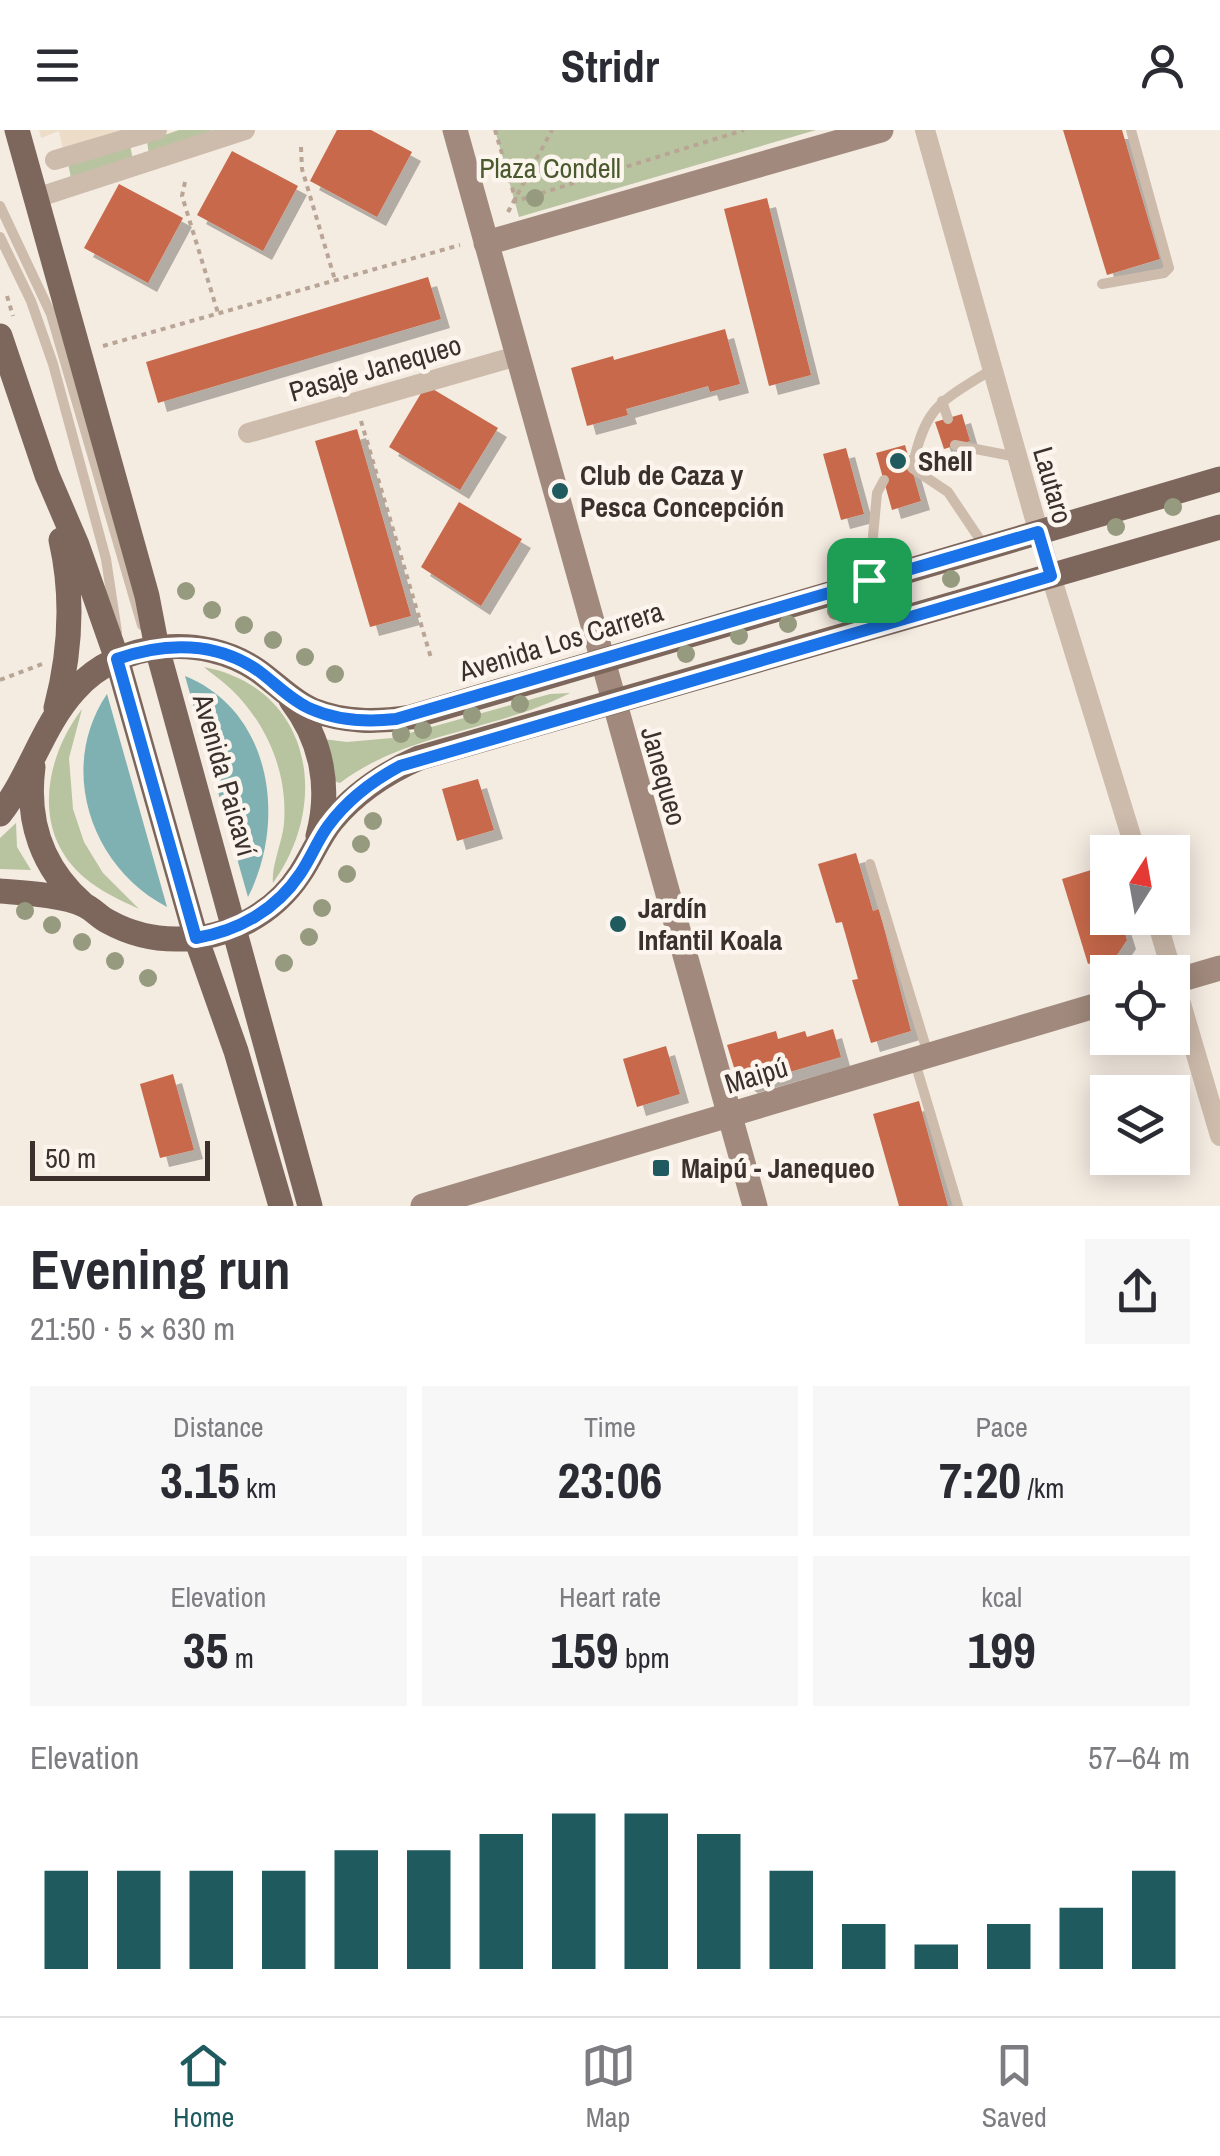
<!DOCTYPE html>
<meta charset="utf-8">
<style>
body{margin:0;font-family:"Archivo Narrow",sans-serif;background:#f7f7f7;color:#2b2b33;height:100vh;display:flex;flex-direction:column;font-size:38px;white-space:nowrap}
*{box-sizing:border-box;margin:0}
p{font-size:32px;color:#7c7c81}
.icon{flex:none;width:55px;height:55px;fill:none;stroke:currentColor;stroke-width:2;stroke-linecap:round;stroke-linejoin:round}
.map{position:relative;height:1076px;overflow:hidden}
.side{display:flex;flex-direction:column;background:#fff;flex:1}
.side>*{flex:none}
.needle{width:65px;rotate:11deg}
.buttons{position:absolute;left:1090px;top:705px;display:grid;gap:20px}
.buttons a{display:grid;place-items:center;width:100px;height:100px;border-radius:0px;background:#fff;box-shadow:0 5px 25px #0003;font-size:50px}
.scale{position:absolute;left:30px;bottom:25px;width:180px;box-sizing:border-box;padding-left:10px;border:5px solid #3b302b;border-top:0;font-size:28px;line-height:35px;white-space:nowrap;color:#3b302b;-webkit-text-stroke:8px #fbf5ee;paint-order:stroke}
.pin{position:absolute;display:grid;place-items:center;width:85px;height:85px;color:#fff;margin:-42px;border-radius:20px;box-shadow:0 5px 15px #0006}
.round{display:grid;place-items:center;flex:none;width:105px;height:105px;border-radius:0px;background:#f7f7f7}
.summary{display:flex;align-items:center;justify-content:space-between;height:170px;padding:0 30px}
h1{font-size:55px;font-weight:700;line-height:75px}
.figures{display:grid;grid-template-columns:repeat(3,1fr);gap:15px;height:170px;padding:10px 30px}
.figures div{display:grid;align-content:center;border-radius:0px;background:#f7f7f7;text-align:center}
.figures b{font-size:50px;font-weight:700}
.figures small{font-size:28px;font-weight:400}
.figures p{font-size:28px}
.chart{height:280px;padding:20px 30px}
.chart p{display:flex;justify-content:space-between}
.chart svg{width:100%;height:180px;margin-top:10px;stroke:#1f5a5e;stroke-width:6}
header{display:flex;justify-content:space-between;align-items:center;height:130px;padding:0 30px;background:#fff;font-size:45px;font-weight:700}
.menu{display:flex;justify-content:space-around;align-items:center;height:140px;border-top:2px solid #e1e1e2;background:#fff;font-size:28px;color:#7c7c81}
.menu a{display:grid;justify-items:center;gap:5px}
.menu .active{color:#1f5a5e}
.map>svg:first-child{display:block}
.green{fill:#b8c4a0}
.plaza{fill:#ecdcc8}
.water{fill:#7fb0b2}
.building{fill:#c8694b;filter:url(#shadow)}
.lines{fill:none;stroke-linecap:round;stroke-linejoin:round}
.path{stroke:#b9a596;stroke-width:4;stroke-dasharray:5 5;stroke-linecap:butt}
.lane{stroke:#cdbbac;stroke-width:10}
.street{stroke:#cdbbac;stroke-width:20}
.secondary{stroke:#a18a7d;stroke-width:25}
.primary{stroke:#7d675c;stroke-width:25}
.tree{fill:#969b7f}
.route-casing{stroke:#fff;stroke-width:20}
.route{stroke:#1a73e8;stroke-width:12}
.poi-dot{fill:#1f5a5e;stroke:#fbf5ee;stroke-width:4}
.labels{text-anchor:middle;stroke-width:9;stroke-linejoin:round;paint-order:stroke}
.park-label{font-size:28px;fill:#4a5a2e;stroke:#fbf5ee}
.street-label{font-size:28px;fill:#3b302b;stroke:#fbf5ee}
.poi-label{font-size:28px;font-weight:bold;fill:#3b302b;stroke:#fbf5ee;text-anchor:start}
</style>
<header><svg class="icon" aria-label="menu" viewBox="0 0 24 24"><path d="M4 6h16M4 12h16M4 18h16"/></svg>Stridr<svg class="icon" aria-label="person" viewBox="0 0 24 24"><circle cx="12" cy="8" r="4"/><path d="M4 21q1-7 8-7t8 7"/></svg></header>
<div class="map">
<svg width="1220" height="1076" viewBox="0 0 1220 1076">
<defs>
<filter id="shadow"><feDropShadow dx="9" dy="9" stdDeviation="0" flood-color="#0004"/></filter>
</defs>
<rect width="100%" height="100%" fill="#f4ebe1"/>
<!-- green -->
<path class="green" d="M179 0H211L213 6 149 25 147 11Z
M495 0H816L519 87Z
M130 15 133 30 71 48 68 33Z
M204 537C312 558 331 673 273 753 271 737 282 713 284 694 288 644 268 596 233 561 224 552 212 544 204 537Z
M570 563C496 601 407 602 340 653L334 651 323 609 347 612 392 608 550 564Z
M82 579 69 628 73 679 84 712 103 743 139 779C120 770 100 761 85 748 31 703 44 629 82 579Z
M16 693 17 717 31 740 0 739V708Z"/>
<!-- plaza -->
<path class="plaza" d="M39 0H137L63 19 59 1 41 8Z"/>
<!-- water -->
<path class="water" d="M185 546C272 581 287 691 248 767Z
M107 564 167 777C91 738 57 638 107 564Z"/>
<!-- building -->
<path class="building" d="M337 0H371L412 22 377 87 310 51Z
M1063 0H1122L1160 129 1107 145Z
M232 21 298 56 263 121 197 85Z
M119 54 183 88 148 153 84 118Z
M767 68 811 245 769 256 724 79Z
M428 147 441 189 158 273 146 232Z
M725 199 740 254 710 262 708 256 626 279 628 285 587 296 571 238 613 226 614 230Z
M426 255 498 298 460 360 389 317Z
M962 284 970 311 944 319 935 292Z
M357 299 411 486 370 497 315 311Z
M905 315 921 371 892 380 876 323Z
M846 318 864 384 841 390 823 324Z
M459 372 522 409 481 476 421 437Z
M478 649 494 700 457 711 442 659Z
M856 723 873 781 879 779 911 901 871 913 852 850 858 849 842 792 836 793 818 734Z
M1104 736 1108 748V788H1120L1127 810 1117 825 1088 834 1062 749Z
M833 899 841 927 749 954 737 947 727 915 776 901 778 909 805 901 807 907Z
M666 916 680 964 637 977 623 929Z
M173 944 194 1020 160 1028 140 954Z
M919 971 948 1076H899L873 984Z"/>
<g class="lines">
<!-- path -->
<path class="path" d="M495 0 516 71 744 0
M301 17 302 39 335 150
M185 52 182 66 218 183
M508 82 552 0
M7 166 13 186
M103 216 460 115
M361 291 431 528
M0 550 42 534"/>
<!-- lane -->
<path class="lane" d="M0 76 51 184 142 495
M0 107 31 171 53 234 106 429 117 502
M1102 154 1164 143 1169 138 1131 0
M942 271 948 289
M955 315 1017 327
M985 417 948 362 912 338C926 275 939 273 991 240
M869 449 877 363 884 350
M870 734 928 924
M914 929 958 1076"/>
<!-- street -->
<path class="street" d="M925 0 1051 446 1136 722
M55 30 157 0
M36 68 245 0
M248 303 517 226
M1156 788 1172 842
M1172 843 1220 1006"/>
<!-- secondary -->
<path class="secondary" d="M455 0 755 1076
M486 113 881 0
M1172 852 1220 838
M423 1076 1108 872"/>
<!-- primary -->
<path class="primary" d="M17 0 147 466 157 518 310 1076
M0 206 47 345 77 415 117 529 196 808 236 921 281 1076
M291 570C322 610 331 658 318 706
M56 578C71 521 74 467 61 410
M33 637C26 691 42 738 83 774
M0 684C30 646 42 596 75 560 119 510 203 503 257 540 276 553 293 572 313 580 346 593 378 592 411 587L1220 349
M0 761C23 763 64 765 84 775 93 779 100 788 109 792 129 803 153 809 176 809 225 810 273 785 300 744 312 726 319 707 332 691 356 662 385 643 419 628L1220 397"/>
</g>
<!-- trees -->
<g class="tree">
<circle cx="535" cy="68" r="9"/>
<circle cx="1173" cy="377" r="9"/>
<circle cx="1116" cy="397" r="9"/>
<circle cx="951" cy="449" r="9"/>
<circle cx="186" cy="461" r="9"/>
<circle cx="893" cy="462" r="9"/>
<circle cx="212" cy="480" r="9"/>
<circle cx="836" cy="481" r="9"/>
<circle cx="788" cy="494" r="9"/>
<circle cx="244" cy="495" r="9"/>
<circle cx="739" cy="506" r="9"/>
<circle cx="273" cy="510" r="9"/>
<circle cx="686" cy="524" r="9"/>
<circle cx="305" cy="527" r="9"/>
<circle cx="335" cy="544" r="9"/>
<circle cx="520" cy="574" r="9"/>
<circle cx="472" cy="585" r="9"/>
<circle cx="423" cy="600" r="9"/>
<circle cx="401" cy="604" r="9"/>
<circle cx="373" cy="691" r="9"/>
<circle cx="361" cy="714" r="9"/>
<circle cx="347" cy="744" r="9"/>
<circle cx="322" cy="778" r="9"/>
<circle cx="25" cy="781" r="9"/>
<circle cx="52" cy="795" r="9"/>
<circle cx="309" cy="807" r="9"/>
<circle cx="82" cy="812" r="9"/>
<circle cx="115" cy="831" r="9"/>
<circle cx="284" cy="833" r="9"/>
<circle cx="148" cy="848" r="9"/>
</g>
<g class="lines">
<defs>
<path id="route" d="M1038 402 1051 446 400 636C372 651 347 670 328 696 317 711 311 728 300 744 276 780 238 801 196 808L117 529C165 512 217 511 260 542 276 554 292 571 311 579 338 591 368 592 396 589Z"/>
</defs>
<!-- route casing -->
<use href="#route" class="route-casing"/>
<!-- route -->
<use href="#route" class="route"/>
</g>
<!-- markers -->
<g class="poi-dot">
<circle cx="898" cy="331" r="10"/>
<circle cx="560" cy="361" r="10"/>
<circle cx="618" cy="794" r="10"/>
<rect x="651" y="1028" width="20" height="20" rx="5"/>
</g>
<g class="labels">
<!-- park labels -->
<g class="park-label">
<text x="550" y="48">Plaza Condell</text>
</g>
<!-- street labels -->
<g class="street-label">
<text transform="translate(375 238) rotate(-16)" y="10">Pasaje Janequeo</text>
<text transform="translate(1053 355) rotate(74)" y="10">Lautaro</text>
<text transform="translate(561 511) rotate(-17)" y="10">Avenida Los Carrera</text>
<text transform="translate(225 645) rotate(74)" y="10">Avenida Paicaví</text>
<text transform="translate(664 646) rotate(74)" y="10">Janequeo</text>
<text transform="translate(756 945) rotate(-17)" y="10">Maipú</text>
</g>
<!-- poi labels -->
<g class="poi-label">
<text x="918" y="341">Shell</text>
<text x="580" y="355">Club de Caza y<tspan x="580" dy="32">Pesca Concepción</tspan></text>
<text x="638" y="788">Jardín<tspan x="638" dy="32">Infantil Koala</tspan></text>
<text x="681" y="1048">Maipú - Janequeo</text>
</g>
</g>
</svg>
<div class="buttons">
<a><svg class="needle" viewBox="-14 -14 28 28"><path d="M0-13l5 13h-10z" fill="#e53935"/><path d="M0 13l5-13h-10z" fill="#7c7c81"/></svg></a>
<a><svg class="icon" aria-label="locate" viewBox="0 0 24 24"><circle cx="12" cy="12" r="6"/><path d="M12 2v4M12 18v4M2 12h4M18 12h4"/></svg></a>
<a><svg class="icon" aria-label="layers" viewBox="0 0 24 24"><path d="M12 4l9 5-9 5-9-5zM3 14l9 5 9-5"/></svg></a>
</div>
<div class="scale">50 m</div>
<div class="pin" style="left:869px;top:450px;background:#1e9e55"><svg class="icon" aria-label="arrive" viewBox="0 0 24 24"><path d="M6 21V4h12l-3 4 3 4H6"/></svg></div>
</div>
<section class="side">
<div class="summary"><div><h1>Evening run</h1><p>21:50 · 5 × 630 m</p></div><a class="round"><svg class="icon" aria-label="share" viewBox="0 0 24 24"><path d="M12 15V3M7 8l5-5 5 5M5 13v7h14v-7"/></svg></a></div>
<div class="figures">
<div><p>Distance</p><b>3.15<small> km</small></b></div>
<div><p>Time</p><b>23:06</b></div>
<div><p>Pace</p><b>7:20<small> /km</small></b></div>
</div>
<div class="figures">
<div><p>Elevation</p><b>35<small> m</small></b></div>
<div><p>Heart rate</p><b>159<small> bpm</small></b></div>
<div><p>kcal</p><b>199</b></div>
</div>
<div class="chart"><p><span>Elevation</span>57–64 m</p>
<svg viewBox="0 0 160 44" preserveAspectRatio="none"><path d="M5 44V20M15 44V20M25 44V20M35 44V20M45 44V15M55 44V15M65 44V11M75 44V6M85 44V6M95 44V11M105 44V20M115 44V33M125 44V38M135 44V33M145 44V29M155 44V20"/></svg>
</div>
</section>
<nav class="menu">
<a class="active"><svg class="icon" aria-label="home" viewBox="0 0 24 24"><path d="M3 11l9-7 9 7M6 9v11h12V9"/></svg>Home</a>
<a><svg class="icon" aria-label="map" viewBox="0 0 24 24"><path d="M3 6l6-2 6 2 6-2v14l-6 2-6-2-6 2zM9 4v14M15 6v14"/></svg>Map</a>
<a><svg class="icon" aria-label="saved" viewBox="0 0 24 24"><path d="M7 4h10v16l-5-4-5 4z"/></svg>Saved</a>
</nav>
